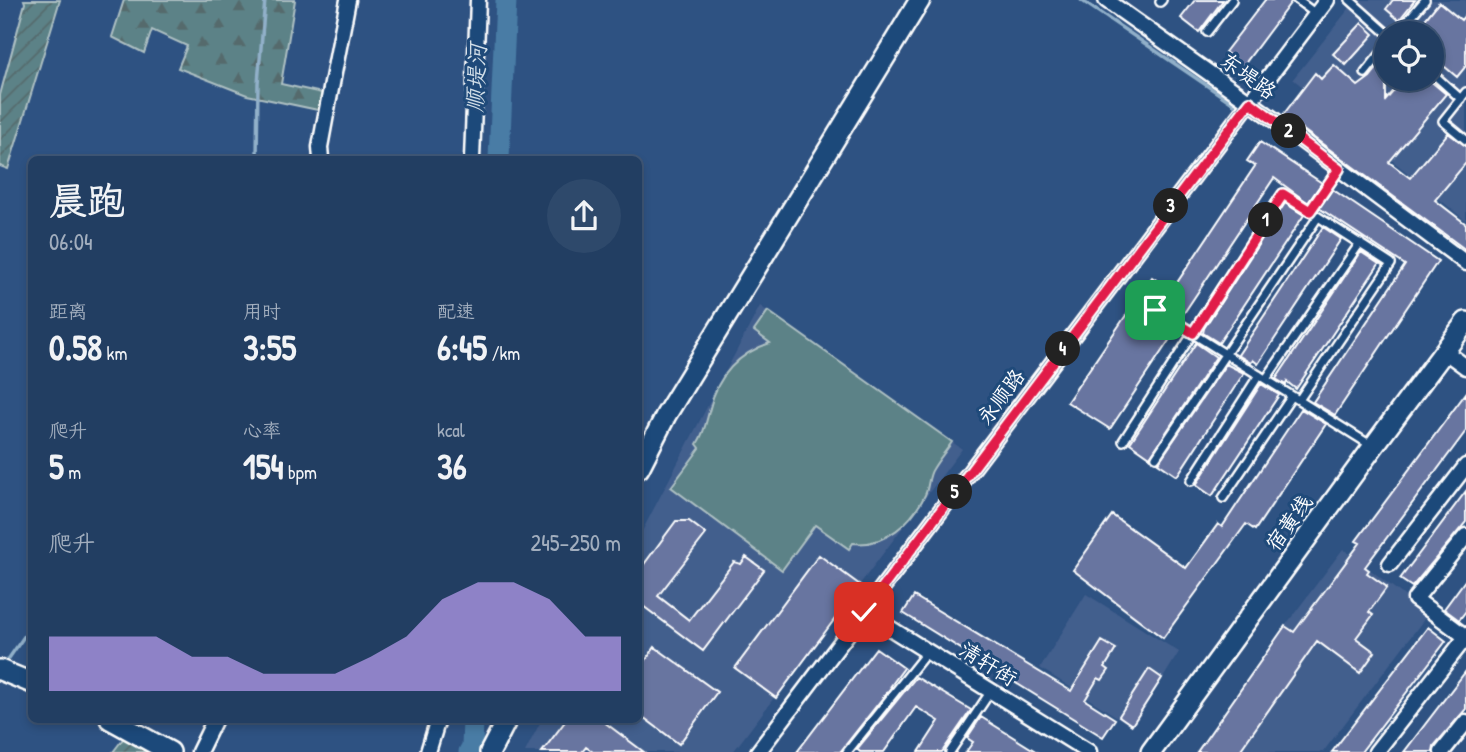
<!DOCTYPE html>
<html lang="zh">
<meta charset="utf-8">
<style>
body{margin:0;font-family:"Patrick Hand","LXGW WenKai TC",sans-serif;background:#2e496b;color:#f1f3f6;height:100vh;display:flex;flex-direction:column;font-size:26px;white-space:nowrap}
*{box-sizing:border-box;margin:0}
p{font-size:23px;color:#a2aebe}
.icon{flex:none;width:38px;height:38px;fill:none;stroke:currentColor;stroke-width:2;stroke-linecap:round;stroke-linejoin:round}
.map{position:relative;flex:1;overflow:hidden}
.drawer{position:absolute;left:28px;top:156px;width:614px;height:567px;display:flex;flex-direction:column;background:#223e62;border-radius:10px;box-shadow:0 4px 10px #0003,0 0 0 2px #3f5777}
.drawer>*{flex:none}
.tools{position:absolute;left:1374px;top:21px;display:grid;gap:14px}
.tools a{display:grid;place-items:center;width:70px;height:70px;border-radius:50%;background:#223e62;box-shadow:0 4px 10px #0003,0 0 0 2px #3f5777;font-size:35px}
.pin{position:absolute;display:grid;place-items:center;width:60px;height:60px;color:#fff;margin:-30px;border-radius:14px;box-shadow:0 4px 10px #0006}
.km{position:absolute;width:35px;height:35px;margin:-18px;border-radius:50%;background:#222;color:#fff;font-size:19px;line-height:35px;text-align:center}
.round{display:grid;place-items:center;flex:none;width:74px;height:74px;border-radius:37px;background:#2e496b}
.head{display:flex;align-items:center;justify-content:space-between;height:119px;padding:0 21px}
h1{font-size:38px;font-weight:700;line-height:52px}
.figures{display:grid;grid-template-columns:repeat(3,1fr);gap:10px;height:119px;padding:7px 21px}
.figures div{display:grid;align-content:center}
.figures b{font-size:35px;font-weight:700}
.figures small{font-size:19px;font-weight:400}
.figures p{font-size:19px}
.chart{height:196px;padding:14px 21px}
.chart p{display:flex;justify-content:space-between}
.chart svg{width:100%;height:126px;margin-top:7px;fill:#bca0f2;opacity:.7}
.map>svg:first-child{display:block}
.built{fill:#435f8d;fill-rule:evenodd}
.forest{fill:url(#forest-firs);stroke:#aec0c3;stroke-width:2}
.garden{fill:url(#garden-furrows);stroke:#aec0c3;stroke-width:2}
.pitch{fill:#5c8287;stroke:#aec0c3;stroke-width:2}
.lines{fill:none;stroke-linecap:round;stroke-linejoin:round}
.stream{stroke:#91b0c9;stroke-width:3.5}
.river{stroke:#487ca5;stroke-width:21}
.building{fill:#6874a0;stroke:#fff;stroke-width:2}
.lane-casing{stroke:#fff;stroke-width:12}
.street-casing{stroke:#fff;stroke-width:19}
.secondary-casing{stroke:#fff;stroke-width:24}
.lane{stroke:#1f4a7a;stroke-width:7}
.street{stroke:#1f4a7a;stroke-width:14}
.secondary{stroke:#1f4a7a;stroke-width:19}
.route-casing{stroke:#fff;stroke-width:14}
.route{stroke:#e11d48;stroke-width:9}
.labels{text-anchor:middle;stroke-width:6;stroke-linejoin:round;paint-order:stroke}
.street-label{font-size:21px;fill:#fff;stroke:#1f4a7a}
.water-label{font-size:23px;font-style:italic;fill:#d1dee8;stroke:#1f4a7a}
</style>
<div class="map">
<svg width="1466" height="752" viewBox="0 0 1466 752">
<defs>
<pattern id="forest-firs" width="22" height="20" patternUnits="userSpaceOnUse" patternTransform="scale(1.75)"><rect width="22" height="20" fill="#5c8287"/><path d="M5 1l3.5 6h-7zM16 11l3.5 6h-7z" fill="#556a6c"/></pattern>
<pattern id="garden-furrows" width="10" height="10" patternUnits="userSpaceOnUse" patternTransform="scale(1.75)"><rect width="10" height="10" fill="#5c8287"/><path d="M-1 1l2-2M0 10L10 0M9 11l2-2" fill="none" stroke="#556a6c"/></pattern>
</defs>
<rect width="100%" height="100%" fill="#2e5282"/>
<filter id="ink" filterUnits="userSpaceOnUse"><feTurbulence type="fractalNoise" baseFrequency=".0143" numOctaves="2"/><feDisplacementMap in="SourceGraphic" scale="14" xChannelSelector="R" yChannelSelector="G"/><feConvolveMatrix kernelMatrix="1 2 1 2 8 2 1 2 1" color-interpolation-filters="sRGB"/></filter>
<g filter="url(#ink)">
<!-- built -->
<path class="built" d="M1356 0H1466V221L1293 79ZM1386 33H1432V79H1386Z
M760 306 962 449 733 752H525L542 719H639V537Z
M1343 549 1428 614 1323 752H1195L1285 626Z
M1086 594 1179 652 1133 727 1040 668Z"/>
<!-- forest -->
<path class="forest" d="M124 0H295L281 84 322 93 318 110 247 95 178 68 187 46 152 30 144 53 112 37Z"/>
<!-- garden -->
<path class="garden" d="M24 0H60L8 169 0 166V95L25 3Z
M126 735 155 752H113Z"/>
<!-- pitch -->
<path class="pitch" d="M768 311 952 442C946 451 938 460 933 469 928 476 929 487 925 495 912 522 885 547 853 543L849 549 815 525 782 570 671 487 700 448 697 444C705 432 706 422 710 408 717 376 739 353 770 343L754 331Z"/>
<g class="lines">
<!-- stream -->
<path class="stream" d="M1081 0 1234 104
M257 159 258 83 265 0
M7 661 32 625"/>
<!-- river -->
<path class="river" d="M499 159 506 0
M469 752 472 747 473 719"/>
</g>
<!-- building -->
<path class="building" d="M1195 0H1223L1199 32 1181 18Z
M1265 0H1291V2L1243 66 1225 52Z
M1393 0H1415L1399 20 1386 9Z
M1439 2 1461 20 1466 14V66L1457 77 1432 56V33H1414Z
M1362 23 1374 34 1346 65 1333 54Z
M1386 57V100L1404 79H1428L1446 94 1389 162 1410 178 1448 133 1466 146V163L1435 200 1466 224V250L1283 115 1315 73 1321 79 1334 65 1358 86 1370 77Z
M1260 142 1322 183 1308 203 1274 178 1180 319 1158 305 1150 306 1149 310 1151 315 1176 330 1110 429 1067 402 1152 277 1172 290 1255 166 1247 161Z
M1332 189 1438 261 1335 415 1313 402 1405 265 1319 208Z
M1285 203 1304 215 1219 343 1203 333 1204 328Z
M1323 227 1341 239 1258 364 1253 360 1251 363 1238 355Z
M1361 252 1379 264 1296 389 1287 382 1286 385 1276 379Z
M1196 343 1216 357 1150 457 1130 443Z
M1226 364 1244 373 1177 476 1158 463Z
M1261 384 1279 395 1212 496 1196 485Z
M1466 393V431L1365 567 1369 570 1367 573 1387 587 1369 612 1373 615 1356 638 1375 652 1360 673 1317 641 1239 752H1197L1285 626 1294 632 1360 543 1356 541Z
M1301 409 1326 424 1255 530 1246 524 1163 638 1073 570 1112 515 1186 568 1218 524 1222 527Z
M1466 491V522L1412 587 1400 579Z
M676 521H689L706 534 658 596 689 620 734 562 741 564 746 557 764 570 703 651 639 603V571Z
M819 555 860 585 776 698 735 668Z
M1466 579V611L1459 620 1444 609Z
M914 596 1071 691 1102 641 1116 649 1105 667 1109 670 1102 680 1098 678 1085 700 1115 719 1103 737 903 613Z
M1428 627 1446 641 1361 752H1332Z
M655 647 717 692 679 744 639 714V670Z
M876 648 904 668 890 687 892 686 840 752H797Z
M1149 669 1162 678 1132 725 1119 716Z
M1466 671V709L1434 746 1433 752H1404Z
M916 677 971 710 942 752H919L939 721 916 707 884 752H860L857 749Z
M981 717 1037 752H966L973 742 967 738Z
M567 719H600L644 752H593L586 747 582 752H542Z"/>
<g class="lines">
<defs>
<path id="lane" d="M1297 0 1316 14
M1350 0 1387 33
M1160 2 1162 0
M1207 32 1232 0
M1397 33 1425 0
M1365 73 1386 47
M1432 73 1461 99
M1466 92 1443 121 1466 140
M1310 211 1339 169
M1155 310 1372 446
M1266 379 1360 243
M1123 441 1283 194 1391 264 1299 400
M1156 457 1318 217
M1191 481 1259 375
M1223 498 1292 396
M847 752 927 652
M950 752 991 691"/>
<path id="street" d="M1106 0 1250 102 1466 263
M321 159 320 147 325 120 348 0
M472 159 478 0
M1444 351 1466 367
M1466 536 1415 599 1466 637
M1390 564 1466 466
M864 612 1089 752
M199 752 215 719
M428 752 438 719
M758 752 1327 0
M1376 752 1466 637
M1442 752 1466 722"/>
<path id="secondary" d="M639 468 666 415 920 0
M0 670 32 683
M110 719 170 752
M490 752 507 719
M1151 752 1373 447 1466 322"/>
</defs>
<!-- lane casing -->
<use href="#lane" class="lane-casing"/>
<!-- street casing -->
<use href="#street" class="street-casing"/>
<!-- secondary casing -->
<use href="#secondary" class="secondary-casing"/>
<!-- lane -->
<use href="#lane" class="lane"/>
<!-- street -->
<use href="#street" class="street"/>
<!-- secondary -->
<use href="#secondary" class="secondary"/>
</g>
</g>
<g class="lines" filter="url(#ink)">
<defs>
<path id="route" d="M864 612 1250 102 1339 169 1310 211 1283 194 1193 333 1155 310"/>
</defs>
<!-- route casing -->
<use href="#route" class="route-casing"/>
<!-- route -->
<use href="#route" class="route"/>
</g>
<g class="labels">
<!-- street labels -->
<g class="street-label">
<text transform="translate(1248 76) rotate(36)" y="7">东堤路</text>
<text transform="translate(1001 397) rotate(-53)" y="7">永顺路</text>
<text transform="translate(1289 523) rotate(-54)" y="7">宿黄线</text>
<text transform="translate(988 664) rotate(32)" y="7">清轩街</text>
</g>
<!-- water labels -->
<g class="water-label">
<text transform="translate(476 78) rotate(-87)" y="8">顺堤河</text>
</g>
</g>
</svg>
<div class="tools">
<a><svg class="icon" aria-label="locate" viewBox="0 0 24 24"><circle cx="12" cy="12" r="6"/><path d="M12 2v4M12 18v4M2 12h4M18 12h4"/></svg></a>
</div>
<div class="pin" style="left:1155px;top:310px;background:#1e9e55"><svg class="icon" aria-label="arrive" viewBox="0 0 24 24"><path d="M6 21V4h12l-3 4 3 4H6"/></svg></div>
<div class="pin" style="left:864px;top:612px;background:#d93025"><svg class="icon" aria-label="check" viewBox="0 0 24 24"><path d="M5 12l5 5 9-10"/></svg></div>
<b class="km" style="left:1266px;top:220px">1</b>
<b class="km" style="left:1289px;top:131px">2</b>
<b class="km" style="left:1171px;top:206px">3</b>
<b class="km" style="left:1063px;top:349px">4</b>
<b class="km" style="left:955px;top:492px">5</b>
<section class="drawer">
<div class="head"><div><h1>晨跑</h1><p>06:04</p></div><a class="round"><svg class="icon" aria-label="share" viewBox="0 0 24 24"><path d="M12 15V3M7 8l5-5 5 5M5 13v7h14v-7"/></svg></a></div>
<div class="figures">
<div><p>距离</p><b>0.58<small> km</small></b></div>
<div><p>用时</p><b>3:55</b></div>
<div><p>配速</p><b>6:45<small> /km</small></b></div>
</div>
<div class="figures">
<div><p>爬升</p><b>5<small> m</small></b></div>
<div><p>心率</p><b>154<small> bpm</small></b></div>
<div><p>kcal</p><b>36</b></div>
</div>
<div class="chart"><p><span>爬升</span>245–250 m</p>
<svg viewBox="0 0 160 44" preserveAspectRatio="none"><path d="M0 44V25L10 25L20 25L30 25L40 32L50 32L60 38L70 38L80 38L90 32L100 25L110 12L120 6L130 6L140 12L150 25L160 25V44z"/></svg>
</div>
</section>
</div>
